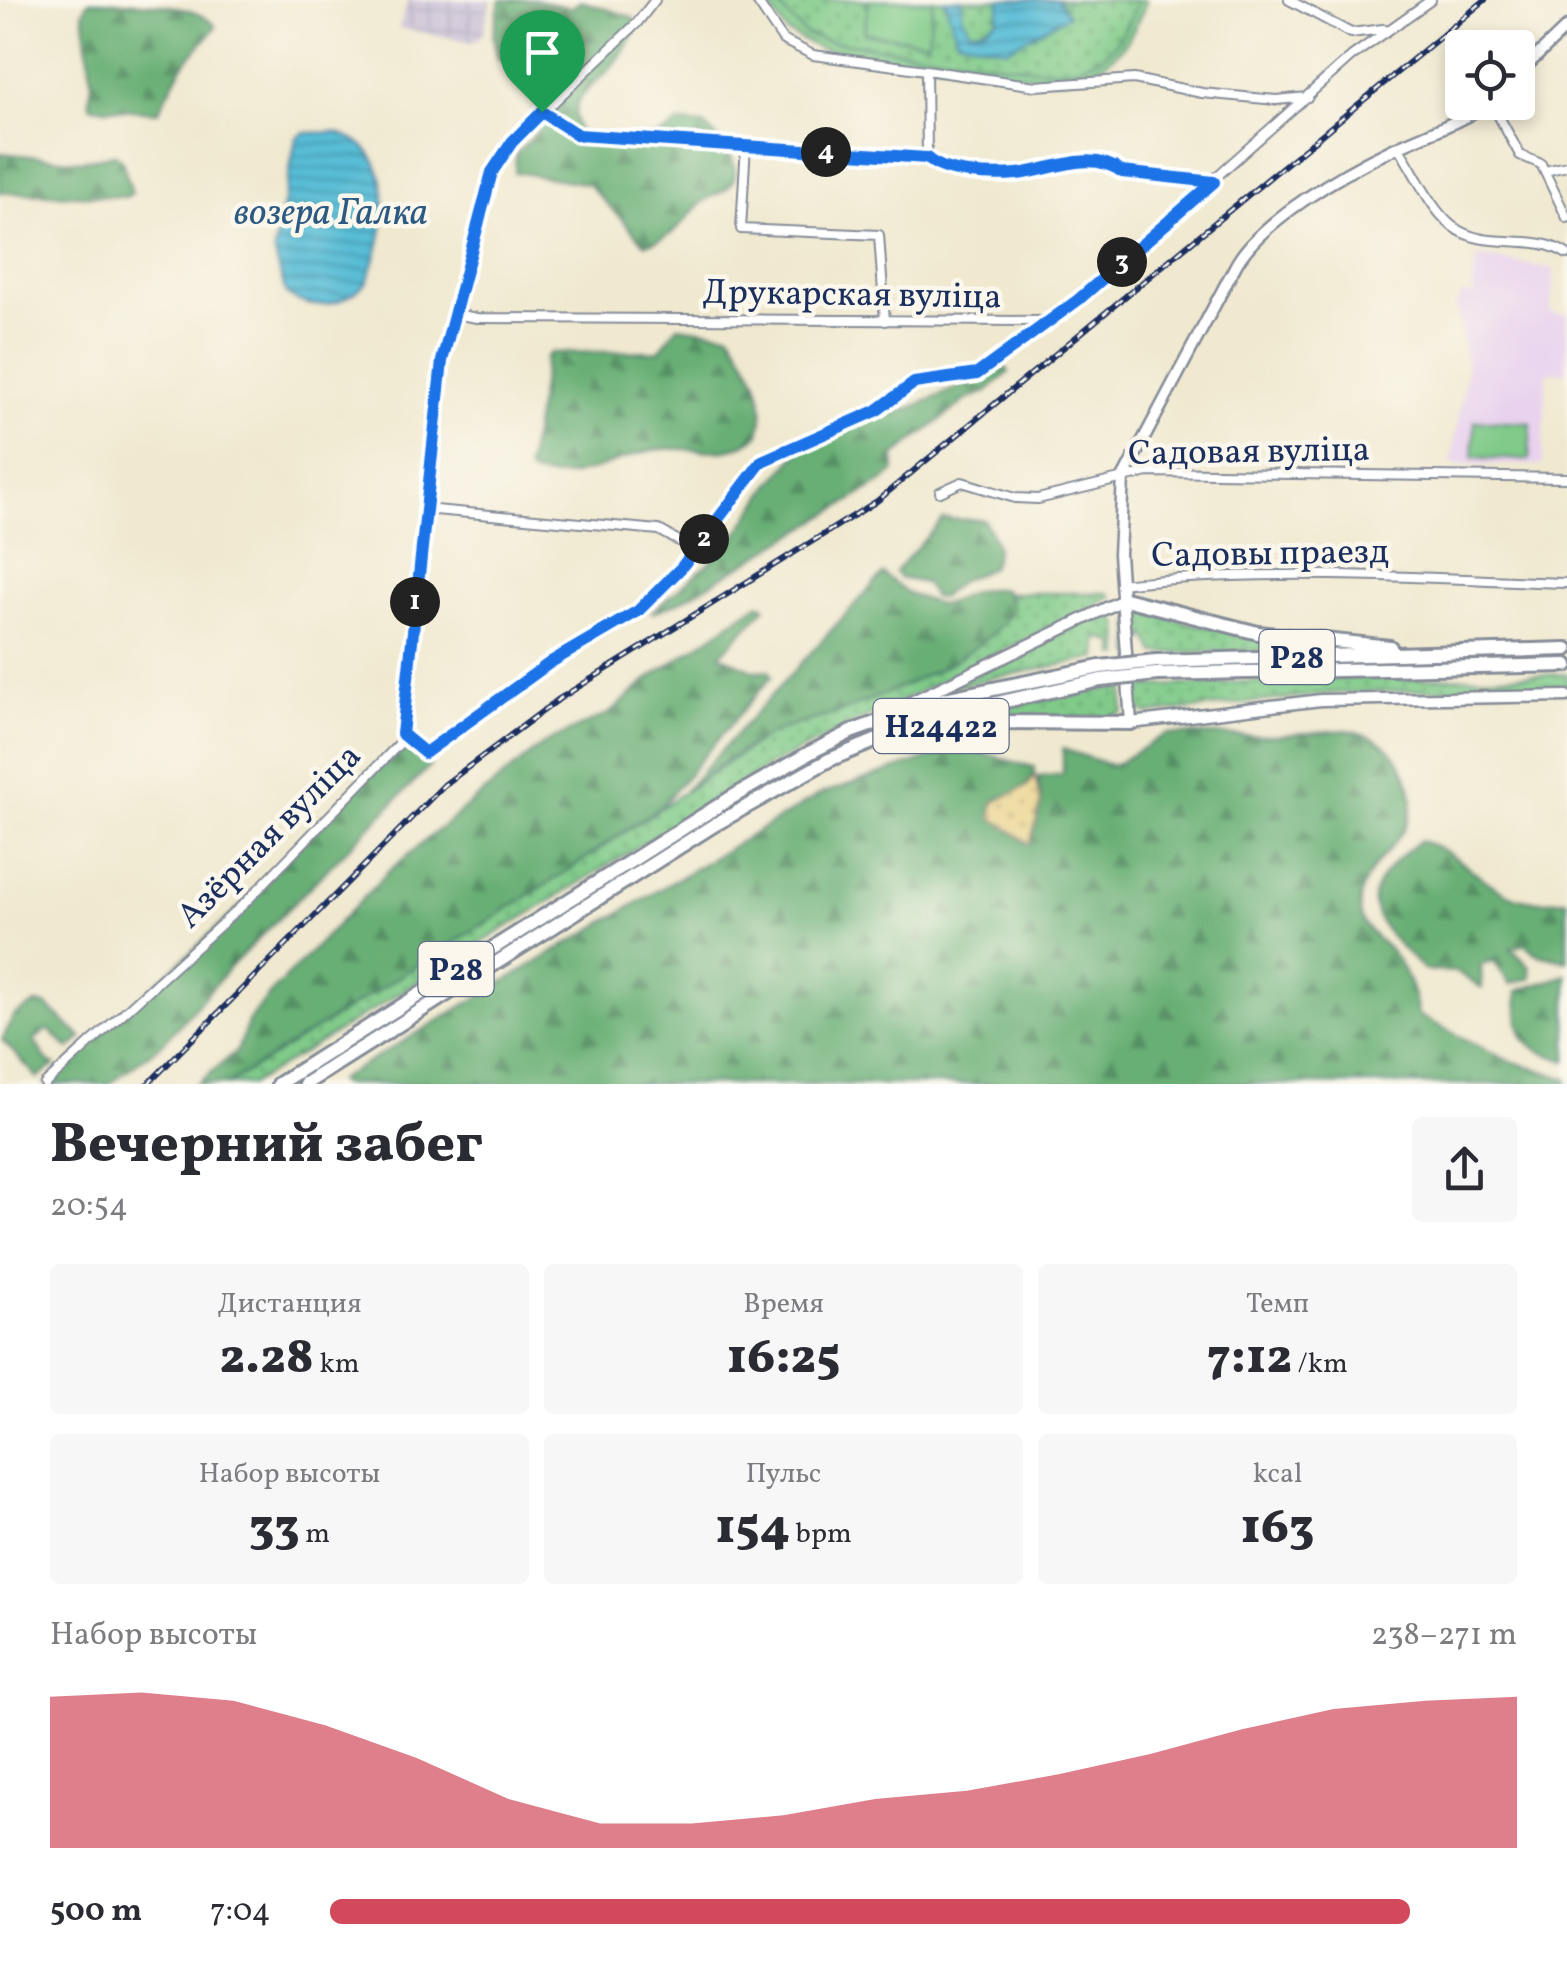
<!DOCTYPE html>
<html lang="ru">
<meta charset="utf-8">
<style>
body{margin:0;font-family:Vollkorn,serif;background:#f7f7f7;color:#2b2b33;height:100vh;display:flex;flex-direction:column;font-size:38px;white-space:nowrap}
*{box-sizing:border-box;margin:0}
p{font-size:32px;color:#7c7c81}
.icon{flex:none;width:55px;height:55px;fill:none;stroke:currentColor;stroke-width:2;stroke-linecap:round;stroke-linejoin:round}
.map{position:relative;height:1084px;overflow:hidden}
.panel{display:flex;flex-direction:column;background:#fff;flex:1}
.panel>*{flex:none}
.tools{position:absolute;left:1445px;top:30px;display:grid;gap:20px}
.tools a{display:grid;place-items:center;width:90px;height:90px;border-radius:10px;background:#fff;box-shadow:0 5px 15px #0003;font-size:50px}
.pin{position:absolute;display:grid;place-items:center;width:85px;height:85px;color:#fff;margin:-102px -42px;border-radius:50% 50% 50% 0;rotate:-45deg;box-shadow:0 0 10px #0007}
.pin .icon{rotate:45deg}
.km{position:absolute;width:50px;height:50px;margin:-25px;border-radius:50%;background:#222;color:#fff;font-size:28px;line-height:50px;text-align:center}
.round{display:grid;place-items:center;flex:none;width:105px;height:105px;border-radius:10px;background:#f7f7f7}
.head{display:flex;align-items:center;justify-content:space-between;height:170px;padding:0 50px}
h1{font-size:55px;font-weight:800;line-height:75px}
.stats{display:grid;grid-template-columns:repeat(3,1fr);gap:15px;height:170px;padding:10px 50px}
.stats div{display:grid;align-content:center;border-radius:10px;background:#f7f7f7;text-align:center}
.stats b{font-size:50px;font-weight:800}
.stats small{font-size:28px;font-weight:400}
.stats p{font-size:28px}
.chart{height:280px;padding:20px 50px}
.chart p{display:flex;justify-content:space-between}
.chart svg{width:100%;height:180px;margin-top:10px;fill:#d1495b;opacity:.7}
ul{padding:0 50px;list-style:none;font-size:32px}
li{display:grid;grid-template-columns:160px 120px 1fr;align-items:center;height:75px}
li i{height:25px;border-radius:12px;background:#d1495b}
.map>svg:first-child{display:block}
.built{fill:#e8d2ee}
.industrial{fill:url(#industrial-grid)}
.grass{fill:url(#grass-dots);stroke:#4e7d74;stroke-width:2.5}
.forest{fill:url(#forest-firs);stroke:#426f6a;stroke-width:2.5}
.sand{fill:url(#sand-dots);stroke:#84847e;stroke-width:2.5}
.green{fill:#80cb89;stroke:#4e7d74;stroke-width:2.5}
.water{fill:url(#water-rules);stroke:#3a769a;stroke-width:2.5}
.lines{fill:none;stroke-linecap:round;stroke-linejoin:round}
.street-casing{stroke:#868c97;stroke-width:12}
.secondary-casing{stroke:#868c97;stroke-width:15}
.highway-casing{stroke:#868c97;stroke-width:18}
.street{stroke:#fff;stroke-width:8}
.secondary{stroke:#fff;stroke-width:10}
.highway{stroke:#fff;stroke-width:12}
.rail-casing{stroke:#1b2f5e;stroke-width:6}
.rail{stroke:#fbf7ec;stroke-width:2.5;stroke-dasharray:8;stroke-linecap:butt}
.highway-bridge-casing{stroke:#868c97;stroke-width:18;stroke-linecap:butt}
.highway-bridge{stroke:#fff;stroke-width:12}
.route-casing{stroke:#fff;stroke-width:20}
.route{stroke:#1a73e8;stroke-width:12}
.labels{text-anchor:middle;stroke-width:9;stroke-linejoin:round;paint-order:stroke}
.shield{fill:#fbf7ec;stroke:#5e6b89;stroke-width:2.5}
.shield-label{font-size:32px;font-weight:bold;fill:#1b2f5e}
.street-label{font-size:35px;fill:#1b2f5e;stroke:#fbf7ec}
.water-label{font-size:38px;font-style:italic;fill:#2d5a82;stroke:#fbf7ec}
</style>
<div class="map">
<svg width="1567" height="1084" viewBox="0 0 1567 1084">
<defs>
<pattern id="industrial-grid" width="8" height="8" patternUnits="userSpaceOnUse" patternTransform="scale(2.5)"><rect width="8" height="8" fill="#c9bfd7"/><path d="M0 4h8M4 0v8" fill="none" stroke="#aca4bb"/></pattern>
<pattern id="grass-dots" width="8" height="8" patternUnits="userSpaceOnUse" patternTransform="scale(2.5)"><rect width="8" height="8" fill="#80cb89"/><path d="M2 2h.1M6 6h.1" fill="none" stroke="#68a573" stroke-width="1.8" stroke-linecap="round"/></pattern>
<pattern id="forest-firs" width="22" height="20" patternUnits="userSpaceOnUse" patternTransform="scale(2.5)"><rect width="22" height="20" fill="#68af75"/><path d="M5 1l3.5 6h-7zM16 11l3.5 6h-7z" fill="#558f63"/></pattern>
<pattern id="sand-dots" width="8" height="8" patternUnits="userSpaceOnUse" patternTransform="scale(2.5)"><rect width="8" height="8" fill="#eeda9e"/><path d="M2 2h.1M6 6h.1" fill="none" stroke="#ccbb8a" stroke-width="1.8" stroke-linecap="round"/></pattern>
<pattern id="water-rules" width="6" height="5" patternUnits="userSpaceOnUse" patternTransform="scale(2.5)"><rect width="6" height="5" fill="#58bdd6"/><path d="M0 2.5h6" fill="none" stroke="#489ab1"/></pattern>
</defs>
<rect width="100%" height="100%" fill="#fbf7ec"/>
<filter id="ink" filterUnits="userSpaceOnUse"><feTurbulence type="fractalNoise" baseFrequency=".01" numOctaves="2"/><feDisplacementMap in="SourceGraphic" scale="20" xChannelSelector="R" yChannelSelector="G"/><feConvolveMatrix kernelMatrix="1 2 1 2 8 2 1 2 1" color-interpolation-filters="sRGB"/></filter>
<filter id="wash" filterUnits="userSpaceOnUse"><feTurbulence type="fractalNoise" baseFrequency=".0048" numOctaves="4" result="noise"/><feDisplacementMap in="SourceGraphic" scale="40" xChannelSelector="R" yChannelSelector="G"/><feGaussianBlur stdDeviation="2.25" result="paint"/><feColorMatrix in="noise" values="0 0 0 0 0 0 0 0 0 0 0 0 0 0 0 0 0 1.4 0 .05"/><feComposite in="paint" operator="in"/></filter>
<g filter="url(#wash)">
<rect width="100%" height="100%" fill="#f0e9d0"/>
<!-- built -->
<path class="built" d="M1477 257 1554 269 1550 313 1567 315V372H1547L1542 465 1451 464 1467 367 1456 305 1461 295H1477L1473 289Z"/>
<!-- industrial -->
<path class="industrial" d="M408 0H491L483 35 473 42 399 28Z"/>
<!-- grass -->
<path class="grass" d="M773 0H1136C1124 47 1098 69 1049 70L827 41 806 35Z
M1007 593H1108L1112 597 771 765 252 1084H228L564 873 767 736 1012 599Z
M1145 610 1193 624 1341 649 1155 653 1146 634 1138 653 1131 654V621Z
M1106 612 1119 623 1121 655H1116L1115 643 1098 637 1097 658 987 679 932 694Z
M1567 674V687L1562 690 1559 686 1336 693 1148 714 1134 706 1133 687 1395 675 1399 679Z
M1124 688 1123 712 1110 719 986 717 941 721 1086 690Z"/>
<!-- forest -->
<path class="forest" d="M500 0H536L571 8 581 1 632 17 637 23C630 42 621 59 606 73 586 91 566 103 580 134 612 137 654 148 678 123L704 125C720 139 750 169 726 189 718 195 706 197 699 205 680 224 674 239 645 244L588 184 515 172 516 154 539 130V101L546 83 498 58 493 36Z
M89 1C125 3 195 0 216 27L183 65 158 112 92 107 89 102 92 81 83 12Z
M0 153 81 161 115 154 122 161 132 193 126 197 0 192Z
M678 326 730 333C750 366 771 394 759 434 727 464 691 443 653 450 612 458 575 487 530 473L527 469 546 357 551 353 659 351Z
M1005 367 1009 372 986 392 966 400 894 456 895 471 884 481 679 602 651 613 729 546 770 485 817 431 856 418 911 408Z
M943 519 984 520C995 539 1001 547 991 568L961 580 940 598 933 597 925 583 900 578 895 572Z
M883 574 907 593 939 605C963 599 977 584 1004 590L1012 608C991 654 890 692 843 711 819 720 793 723 769 735 740 750 712 772 685 790Z
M760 603 766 607 720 655 755 671 769 670 772 676 661 806 564 873 228 1084H197L237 1051 249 1020 270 994 391 869 543 744 610 713 650 678Z
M1346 730C1372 735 1387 741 1401 765 1442 837 1354 854 1360 910 1362 930 1379 938 1391 952 1407 972 1414 991 1418 1015L1505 1059 1567 1079V1084H341L338 1080 821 794 938 755 945 747C962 744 1012 763 1034 767 1037 789 1010 793 994 801L991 816 1030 844 1041 804 1038 777 1063 774V749L1113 766 1166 734 1267 736Z
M403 749 428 760 430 766 233 964 163 1043 109 1084H45L246 902 345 797Z
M1419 841C1460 849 1486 893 1527 900 1540 902 1554 900 1567 900V961L1535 953 1525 944 1511 948 1530 967 1531 978 1510 984 1493 960 1481 965 1482 988 1457 972 1424 970C1369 917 1348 896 1419 841Z
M1567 975V1061C1518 1045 1519 1041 1517 991Z
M35 1004 46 1005 82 1038 69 1049 48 1029 34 1040 47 1061 55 1065 38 1078 2 1040 14 1016Z"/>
<!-- sand -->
<path class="sand" d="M1035 776 1041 804 1030 844 991 817 994 802 1027 786Z"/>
<!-- green -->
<path class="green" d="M764 0H773L806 35 827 41 1050 70C1098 69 1124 47 1136 0H1146C1131 47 1105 76 1054 79L821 49 788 33Z
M869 0H933L928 42 864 33Z
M1475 421 1531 423 1529 460 1473 457Z"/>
<!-- water -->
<path class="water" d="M945 0H962V15L971 31 985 28 998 19 1000 0H1057L1068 15 1007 49 957 39Z
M335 132C402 149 387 231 367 282 343 305 314 314 286 294L274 251 296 138 304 133Z"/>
</g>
<g filter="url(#ink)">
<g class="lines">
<defs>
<path id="street" d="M756 0 783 40 813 55 926 70 927 158
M1289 0 1351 33 1383 29
M926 70 1036 86 1134 79 1202 93 1276 100 1308 97
M1491 102 1520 155 1541 164 1567 218
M542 112 578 135 927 158C946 175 993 176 1017 174 1051 171 1090 148 1123 172L1212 182
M746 144 741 229 879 235 885 321
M1398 147C1415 172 1429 207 1452 226 1485 252 1533 231 1567 254
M1545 171 1567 166
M454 314 477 318 1047 321
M940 492 962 482 1015 498 1038 499 1148 472 1567 478
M424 509 659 530 695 550
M1120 584C1269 567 1418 578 1567 583
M402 734 421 751H431L551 662 590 642 652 599 681 568 762 461 876 411 913 383 977 374 1078 300 1352 56 1431 0
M45 1084 246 902 399 744 405 724 424 509 442 361 492 172 512 142 637 23 655 0"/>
<path id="secondary" d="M1518 74 1567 27
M1489 102C1459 124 1424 134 1391 150 1345 172 1263 219 1237 263L1123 478 1119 554 1131 723 1321 700 1567 696
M888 713 1125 599"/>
<path id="highway" d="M1125 599 1258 633 1390 647
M1156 661 1567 649
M1157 674 1567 665
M912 732 996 722 1131 723
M278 1084 729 799 811 752 853 731 940 700 1100 667
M305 1084 714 825 829 760 933 717 1101 680"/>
</defs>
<!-- street casing -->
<use href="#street" class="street-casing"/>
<!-- secondary casing -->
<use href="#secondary" class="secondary-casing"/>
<!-- highway casing -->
<use href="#highway" class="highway-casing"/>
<!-- street -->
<use href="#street" class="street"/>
<!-- secondary -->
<use href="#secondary" class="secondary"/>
<!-- highway -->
<use href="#highway" class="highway"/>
<defs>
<path id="rail" d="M148 1084 444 785 559 699 877 501 1485 0"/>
</defs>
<!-- rail casing -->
<use href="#rail" class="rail-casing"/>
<!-- rail -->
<use href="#rail" class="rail"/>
<defs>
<path id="highway-bridge" d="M1100 667 1156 661
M1101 680 1157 674"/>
</defs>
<!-- highway-bridge casing -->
<use href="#highway-bridge" class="highway-bridge-casing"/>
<!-- highway-bridge -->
<use href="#highway-bridge" class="highway-bridge"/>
</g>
</g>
<g class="lines" filter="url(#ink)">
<defs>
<path id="route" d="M542 112 578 135 927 158C945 175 993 176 1017 174 1051 171 1091 148 1122 172L1214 182 1078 300 977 374 914 383 876 411 762 461 681 568 638 611 551 662 425 753 402 734 442 361 492 172 512 142Z"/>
</defs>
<!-- route casing -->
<use href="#route" class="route-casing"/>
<!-- route -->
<use href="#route" class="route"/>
</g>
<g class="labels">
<!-- shield labels -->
<g class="shield">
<rect x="1259.5" y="630" width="75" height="54" rx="8"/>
<rect x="873.5" y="699" width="135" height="54" rx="8"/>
<rect x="418.5" y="942" width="75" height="54" rx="8"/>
</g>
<g class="shield-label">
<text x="1297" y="668">Р28</text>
<text x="941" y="737">Н24422</text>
<text x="456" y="980">Р28</text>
</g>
<!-- street labels -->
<g class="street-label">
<text transform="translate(852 293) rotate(1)" y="12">Друкарская вуліца</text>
<text transform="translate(1249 450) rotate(-1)" y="12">Садовая вуліца</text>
<text transform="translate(1270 552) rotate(-1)" y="12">Садовы праезд</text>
<text transform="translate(268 835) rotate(-45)" y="12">Азёрная вуліца</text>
</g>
<!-- water labels -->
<g class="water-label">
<text x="331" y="224">возера Галка</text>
</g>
</g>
</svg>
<div class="tools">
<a><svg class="icon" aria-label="locate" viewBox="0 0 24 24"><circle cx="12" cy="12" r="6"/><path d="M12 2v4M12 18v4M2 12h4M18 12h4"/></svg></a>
</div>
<div class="pin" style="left:542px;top:112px;background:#1e9e55"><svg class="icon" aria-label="arrive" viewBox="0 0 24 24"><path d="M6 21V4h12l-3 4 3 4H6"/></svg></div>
<b class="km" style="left:415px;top:602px">1</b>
<b class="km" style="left:704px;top:539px">2</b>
<b class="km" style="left:1122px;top:262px">3</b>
<b class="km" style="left:826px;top:152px">4</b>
</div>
<section class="panel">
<div class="head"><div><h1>Вечерний забег</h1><p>20:54</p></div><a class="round"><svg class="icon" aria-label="share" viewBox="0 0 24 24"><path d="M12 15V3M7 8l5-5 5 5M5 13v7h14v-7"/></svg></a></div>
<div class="stats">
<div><p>Дистанция</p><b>2.28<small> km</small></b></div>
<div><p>Время</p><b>16:25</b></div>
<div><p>Темп</p><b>7:12<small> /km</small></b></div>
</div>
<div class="stats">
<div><p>Набор высоты</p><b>33<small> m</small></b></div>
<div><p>Пульс</p><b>154<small> bpm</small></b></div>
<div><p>kcal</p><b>163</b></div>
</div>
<div class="chart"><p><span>Набор высоты</span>238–271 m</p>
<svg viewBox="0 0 160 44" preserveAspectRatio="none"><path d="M0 44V7L10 6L20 8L30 14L40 22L50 32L60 38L70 38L80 36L90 32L100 30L110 26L120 21L130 15L140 10L150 8L160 7V44z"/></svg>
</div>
<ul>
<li><b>500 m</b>7:04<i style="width:91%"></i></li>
</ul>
</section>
